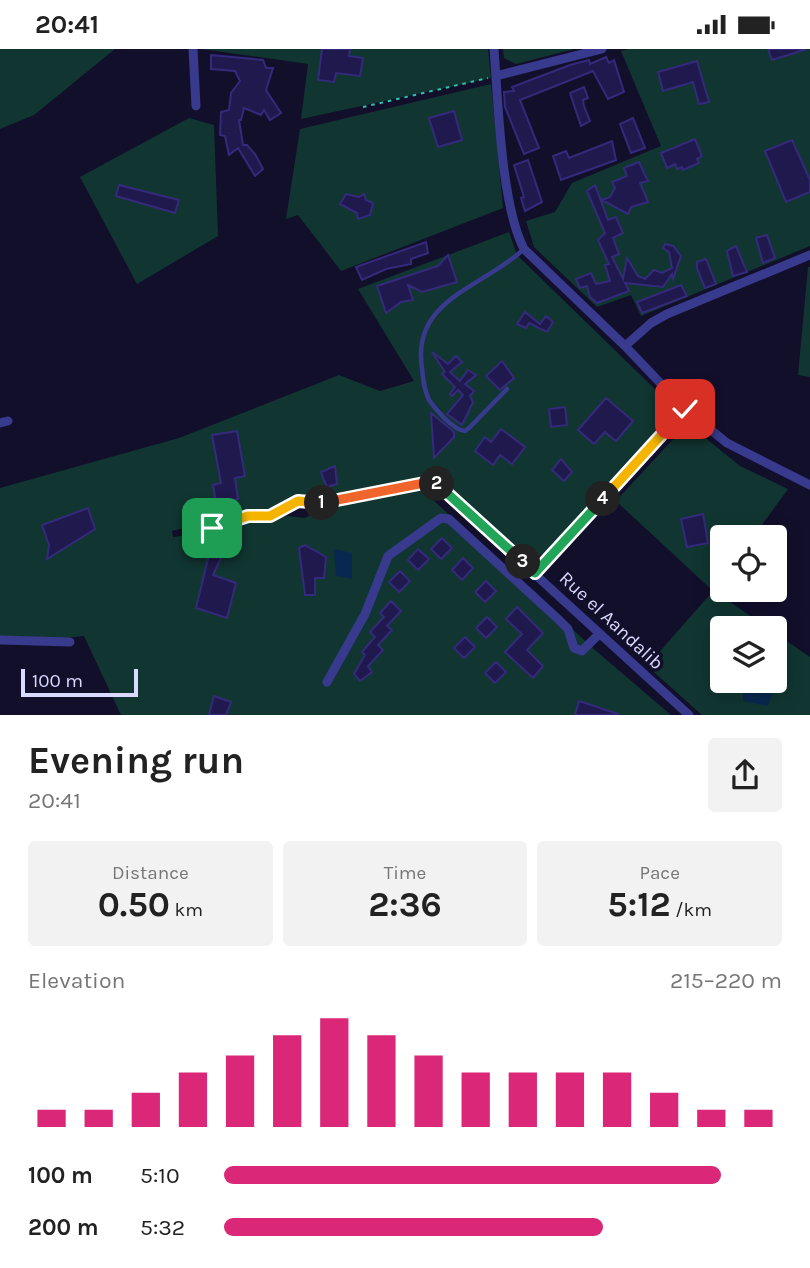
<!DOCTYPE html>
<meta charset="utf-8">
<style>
body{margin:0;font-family:Karla,sans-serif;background:#f2f2f2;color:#222;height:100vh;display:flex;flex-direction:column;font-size:26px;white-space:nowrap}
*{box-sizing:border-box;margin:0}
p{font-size:23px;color:#767676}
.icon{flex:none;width:38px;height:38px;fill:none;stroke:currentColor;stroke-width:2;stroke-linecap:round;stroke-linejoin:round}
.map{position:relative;height:666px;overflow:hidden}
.sheet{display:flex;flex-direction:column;background:#fff;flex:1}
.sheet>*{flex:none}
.fabs{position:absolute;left:710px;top:476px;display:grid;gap:14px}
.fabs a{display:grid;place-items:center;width:77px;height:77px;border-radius:7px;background:#fff;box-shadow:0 4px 18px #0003;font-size:35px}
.scale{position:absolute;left:21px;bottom:18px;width:117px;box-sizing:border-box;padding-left:7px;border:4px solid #dad9ff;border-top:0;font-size:19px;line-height:24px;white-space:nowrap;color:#dad9ff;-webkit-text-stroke:5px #120f2b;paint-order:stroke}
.pin{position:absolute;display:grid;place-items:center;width:60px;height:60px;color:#fff;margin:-30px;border-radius:14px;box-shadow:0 4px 10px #0006}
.km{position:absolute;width:35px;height:35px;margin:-18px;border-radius:50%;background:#222;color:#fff;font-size:19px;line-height:35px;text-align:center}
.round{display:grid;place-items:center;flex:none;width:74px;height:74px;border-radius:7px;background:#f2f2f2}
.head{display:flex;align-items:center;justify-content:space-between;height:119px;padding:0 28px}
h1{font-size:38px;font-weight:700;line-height:52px}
.metrics{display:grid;grid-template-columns:repeat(3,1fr);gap:10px;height:119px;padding:7px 28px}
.metrics div{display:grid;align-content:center;border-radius:7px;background:#f2f2f2;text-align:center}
.metrics b{font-size:35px;font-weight:700}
.metrics small{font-size:19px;font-weight:400}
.metrics p{font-size:19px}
.chart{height:196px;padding:14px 28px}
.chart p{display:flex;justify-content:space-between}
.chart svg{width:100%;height:126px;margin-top:7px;stroke:#db2777;stroke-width:6}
ul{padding:0 28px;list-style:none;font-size:23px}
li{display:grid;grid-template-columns:112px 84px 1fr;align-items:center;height:52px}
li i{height:18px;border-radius:9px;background:#db2777}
.status{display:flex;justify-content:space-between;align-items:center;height:49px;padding:0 35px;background:#fff;direction:ltr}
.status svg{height:19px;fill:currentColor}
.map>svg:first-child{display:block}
.green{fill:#113632}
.water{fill:#092850}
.building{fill:#20194d;stroke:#342a7b;stroke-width:2}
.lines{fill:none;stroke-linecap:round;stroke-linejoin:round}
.path{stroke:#27c5b0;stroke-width:2;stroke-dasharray:3.5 5;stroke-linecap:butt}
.service{stroke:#373a8d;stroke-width:4.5}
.minor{stroke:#373a8d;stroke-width:9}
.split-1-casing{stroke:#fff;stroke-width:14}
.split-2-casing{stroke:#fff;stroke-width:14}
.split-3-casing{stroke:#fff;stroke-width:14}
.split-4-casing{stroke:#fff;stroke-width:14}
.split-5-casing{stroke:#fff;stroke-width:14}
.split-1{stroke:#f5b400;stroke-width:9}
.split-2{stroke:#f0652b;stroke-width:9}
.split-3{stroke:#22a559;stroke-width:9}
.split-4{stroke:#22a559;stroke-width:9}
.split-5{stroke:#f5b400;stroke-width:9}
.labels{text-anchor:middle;stroke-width:7;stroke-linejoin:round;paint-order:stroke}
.street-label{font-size:19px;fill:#dad9ff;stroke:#120f2b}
</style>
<div class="status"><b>20:41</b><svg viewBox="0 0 49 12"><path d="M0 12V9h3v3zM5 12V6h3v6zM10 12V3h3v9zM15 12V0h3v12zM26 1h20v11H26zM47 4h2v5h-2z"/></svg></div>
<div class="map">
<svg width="810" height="666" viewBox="0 0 810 666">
<rect width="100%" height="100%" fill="#120f2b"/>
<!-- green -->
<path class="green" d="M0 0H115L34 66 0 80Z
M202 0H488L491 29 301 70 308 15Z
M503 0H574L516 15 504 9Z
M629 0H810V197L641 267 631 246 597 258 534 198 526 172 555 163 572 134 661 97 621 2Z
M491 35 503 159 341 222 298 166 286 170 300 80Z
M189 69 214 76 218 187 137 235 80 128Z
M509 183 517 206 664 349 667 360 660 380 547 502 539 507 519 504 437 426 429 432 316 453 306 448 265 467 246 464 223 475H199L172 482 173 488 223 481 247 470 264 473 288 467 305 469 322 460 429 438 434 452 443 460 595 601 671 666H121L84 587 44 591 0 588V439L179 389 339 326 380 342 414 332 358 240Z
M808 218H810V328L798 326Z
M703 387 740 417 788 440 753 488H723V529L714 542 768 579H723V632H775V584L810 608V666H702L647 617 713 542 616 452 674 389Z"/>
<!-- water -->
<path class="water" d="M334 500 352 504V530L336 527Z
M743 634 775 636 768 657 743 652Z"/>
<!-- building -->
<path class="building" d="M322 0H350L349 7 363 9 360 27 336 24 334 33 318 31Z
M768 0H804V1L772 11Z
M211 6 263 11 266 19H273L266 41 281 64 270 71 264 61 261 66 244 59 241 71H239L243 96H247L255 105 263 120 255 127 238 99 229 106 225 87 220 86 221 63 229 61 231 44 240 32 235 22 211 20Z
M606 8 609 14 614 11 624 43 608 50 593 22 520 51 539 99 524 105 505 58 504 43 514 42 512 38 570 16 589 11 590 15Z
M697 12 709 53 699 55 693 33 663 42 658 23Z
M584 38 588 49 583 51 584 57 590 72 581 77 570 44Z
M454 62 462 91 438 98 429 69Z
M633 69 645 99 631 104 620 75Z
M695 90 702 107 697 110 699 114 683 121 682 118 677 120 675 115 667 119 661 104Z
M792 91 810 131V143L786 153 765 102Z
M612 92 616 111 561 131 553 107 566 102 569 109Z
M528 111 542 153 525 162 521 149 524 148 514 116Z
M639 113 648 132 640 134 648 153 631 158 628 165 602 151 610 148 615 139 612 133 627 127 624 119Z
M119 136 179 151 175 164 116 147Z
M595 136 608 171 616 168 623 184 613 189 619 205 612 208 623 230 627 209 638 227 645 230 654 221 662 224 672 219 669 203 663 199 665 195 673 197 681 207 673 230 672 225 663 238 625 234 629 242 597 254 590 248 587 237 580 239 576 230 591 224 596 235 610 232 605 216 609 215 598 191 605 184 587 142Z
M346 145 359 148 364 145 366 151 373 154 370 166 358 170 357 164 340 155Z
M767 186 775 209 763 214 756 189Z
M426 193 428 204 411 210V215L386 220 362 231 356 218Z
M736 197 747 223 733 227 727 202Z
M448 206 457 233 422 243 408 236 413 251 401 253 386 264 377 237 438 217Z
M706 210 716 235 705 239 697 219V213Z
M681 236 687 247 642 264 637 253Z
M525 263 540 275 546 267 553 273 547 283 529 274 526 279 517 275Z
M432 303 448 315 456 307 462 313 450 323 460 332 468 321 476 326 465 335 474 342 470 347 473 353 462 376 447 365 463 346 458 341 452 347 450 345 455 338 442 325 445 323Z
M502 312 514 329 500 341 486 327Z
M606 349 633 372 616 392 605 383 594 395 578 381Z
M565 358 567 376 551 378 549 360Z
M431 364 454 383V388L434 409Z
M501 380 525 398 512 415 500 406 493 416 475 402 485 388 491 393Z
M237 382 245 427 235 429 238 450 216 454 213 436 221 434 212 386Z
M561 410 572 423 564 432 552 421Z
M335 417 337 435 327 438 321 423Z
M88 459 95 480 47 510 49 496 42 476Z
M703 465 708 494 687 498 681 470Z
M442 489 452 499 441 510 431 500Z
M305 496 326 508 324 529H315V546H305L299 499Z
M211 498 225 500 213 526 236 534 227 569 196 559Z
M418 500 429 510 418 521 408 511Z
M463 509 473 519 462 531 452 521Z
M400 522 410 532 399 543 389 533Z
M486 532 496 542 485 553 475 543Z
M391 552 401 562 387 577 392 581 378 596 383 601 368 617 372 623 360 632 354 625 365 606 362 603 375 588 370 583 384 568 380 564Z
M517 558 543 584 527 601 543 617 533 629 505 603 522 585 506 570Z
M487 568 497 578 486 589 476 579Z
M465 588 475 598 464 609 454 599Z
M496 613 506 623 495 634 485 624Z
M214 647 231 653 226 666H209Z
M579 652 618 665V666H575Z"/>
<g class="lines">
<!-- path -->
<path class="path" d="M363 58 488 29
M187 480 222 477 248 467H270L305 451 323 454 431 433 443 441"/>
<!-- service -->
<path class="service" d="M507 340 470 378 465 382C453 381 436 361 429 351 424 341 423 330 422 319 411 250 484 238 524 200"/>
<!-- minor -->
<path class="minor" d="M193 0 196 57
M494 0C498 52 501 156 524 200L625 297 685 360 727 394 810 436
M496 27 602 0
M625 297 651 274 667 265 810 206
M0 374 8 372
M448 446 689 666
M535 524 685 360
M0 591 70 593
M327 633 365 565 388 507 441 469 449 470 558 570 568 580 574 599 582 602 599 585"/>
</g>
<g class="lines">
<defs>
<path id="split-1" d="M212 479 248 467H270L298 452 322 454"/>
<path id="split-2" d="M322 454 424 434 437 435"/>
<path id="split-3" d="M437 435 523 513"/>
<path id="split-4" d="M523 513 535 524 603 450"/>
<path id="split-5" d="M603 450 685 360"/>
</defs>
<!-- split-1 casing -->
<use href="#split-1" class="split-1-casing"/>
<!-- split-2 casing -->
<use href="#split-2" class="split-2-casing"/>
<!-- split-3 casing -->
<use href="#split-3" class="split-3-casing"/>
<!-- split-4 casing -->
<use href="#split-4" class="split-4-casing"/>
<!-- split-5 casing -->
<use href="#split-5" class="split-5-casing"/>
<!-- split-1 -->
<use href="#split-1" class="split-1"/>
<!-- split-2 -->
<use href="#split-2" class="split-2"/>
<!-- split-3 -->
<use href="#split-3" class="split-3"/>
<!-- split-4 -->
<use href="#split-4" class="split-4"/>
<!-- split-5 -->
<use href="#split-5" class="split-5"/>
</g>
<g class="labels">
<!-- street labels -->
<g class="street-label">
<text transform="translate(612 571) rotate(43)" y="7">Rue el Aandalib</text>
</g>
</g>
</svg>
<div class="fabs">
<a><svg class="icon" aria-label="locate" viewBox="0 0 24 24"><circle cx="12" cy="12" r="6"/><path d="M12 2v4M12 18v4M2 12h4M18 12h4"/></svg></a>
<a><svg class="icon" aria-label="layers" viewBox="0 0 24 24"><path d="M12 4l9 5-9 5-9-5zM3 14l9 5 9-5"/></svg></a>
</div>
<div class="scale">100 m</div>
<div class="pin" style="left:212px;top:479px;background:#1e9e55"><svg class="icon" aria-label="arrive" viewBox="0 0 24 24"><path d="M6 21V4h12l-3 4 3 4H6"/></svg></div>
<div class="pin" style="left:685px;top:360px;background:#d93025"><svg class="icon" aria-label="check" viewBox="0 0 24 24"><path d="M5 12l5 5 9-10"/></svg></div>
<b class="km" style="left:322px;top:454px">1</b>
<b class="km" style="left:437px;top:435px">2</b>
<b class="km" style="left:523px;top:513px">3</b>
<b class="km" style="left:603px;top:450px">4</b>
</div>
<section class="sheet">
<div class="head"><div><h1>Evening run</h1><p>20:41</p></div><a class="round"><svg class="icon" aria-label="share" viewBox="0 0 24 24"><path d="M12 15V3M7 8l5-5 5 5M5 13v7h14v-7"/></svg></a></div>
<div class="metrics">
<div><p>Distance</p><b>0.50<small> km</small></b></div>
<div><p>Time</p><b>2:36</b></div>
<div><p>Pace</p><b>5:12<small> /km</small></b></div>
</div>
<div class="chart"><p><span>Elevation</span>215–220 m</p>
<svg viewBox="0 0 160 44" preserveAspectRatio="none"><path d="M5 44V38M15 44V38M25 44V32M35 44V25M45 44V19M55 44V12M65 44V6M75 44V12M85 44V19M95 44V25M105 44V25M115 44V25M125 44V25M135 44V32M145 44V38M155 44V38"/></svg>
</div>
<ul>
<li><b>100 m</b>5:10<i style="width:89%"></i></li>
<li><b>200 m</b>5:32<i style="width:68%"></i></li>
</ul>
</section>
